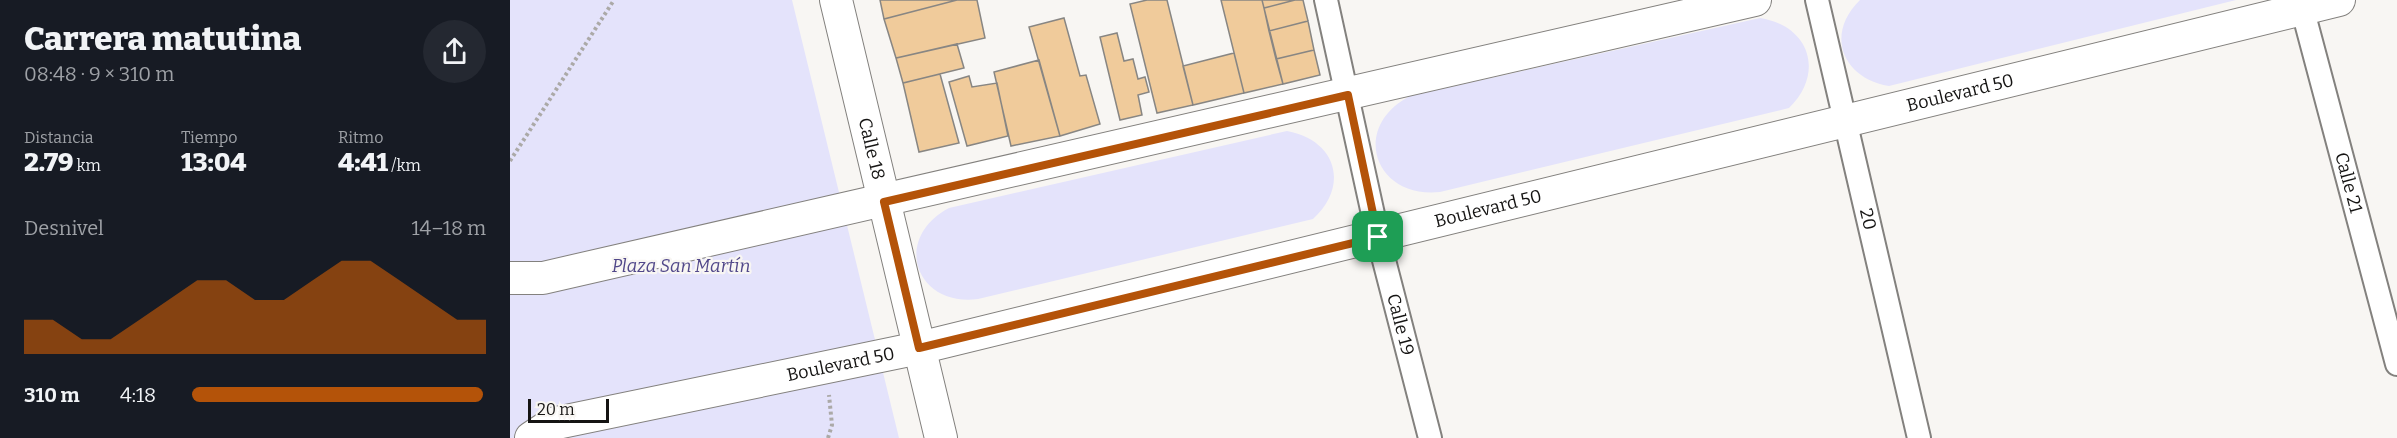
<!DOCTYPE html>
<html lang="es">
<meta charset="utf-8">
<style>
body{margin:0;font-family:Bitter,serif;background:#242831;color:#f1f3f6;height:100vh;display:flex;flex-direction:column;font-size:22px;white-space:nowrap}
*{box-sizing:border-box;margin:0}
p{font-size:20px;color:#9ea1a6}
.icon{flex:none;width:33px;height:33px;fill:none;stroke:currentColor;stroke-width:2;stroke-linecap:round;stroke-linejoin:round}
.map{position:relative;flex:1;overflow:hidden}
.details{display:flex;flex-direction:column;background:#171b24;width:510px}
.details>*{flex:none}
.scale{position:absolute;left:18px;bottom:15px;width:81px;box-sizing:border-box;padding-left:6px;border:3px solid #151413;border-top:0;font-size:16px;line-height:21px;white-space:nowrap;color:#151413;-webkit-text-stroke:4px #f8f6f3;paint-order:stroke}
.pin{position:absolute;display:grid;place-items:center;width:51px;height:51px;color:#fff;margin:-26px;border-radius:12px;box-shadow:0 3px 9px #0006}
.round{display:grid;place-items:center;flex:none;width:63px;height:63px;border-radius:32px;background:#242831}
.overview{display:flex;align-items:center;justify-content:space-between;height:102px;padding:0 24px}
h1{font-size:33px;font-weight:800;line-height:45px}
.metrics{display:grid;grid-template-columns:repeat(3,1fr);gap:9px;height:102px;padding:6px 24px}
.metrics div{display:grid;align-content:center}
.metrics b{font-size:26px;font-weight:800}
.metrics small{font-size:16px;font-weight:400}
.metrics p{font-size:16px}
.chart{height:168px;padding:12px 24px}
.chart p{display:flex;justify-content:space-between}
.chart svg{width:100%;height:108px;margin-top:6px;fill:#b45309;opacity:.7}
ul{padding:0 24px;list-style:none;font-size:20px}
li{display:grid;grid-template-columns:96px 72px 1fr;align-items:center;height:45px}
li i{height:15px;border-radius:8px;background:#b45309}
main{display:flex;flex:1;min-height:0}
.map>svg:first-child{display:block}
.green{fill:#e4e3fb}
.building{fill:#f0cb9b;stroke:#888683;stroke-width:1.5}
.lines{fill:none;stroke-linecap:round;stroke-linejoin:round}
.minor-casing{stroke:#83817e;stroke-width:26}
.secondary-casing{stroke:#83817e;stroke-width:34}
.path{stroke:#aba9a7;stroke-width:4;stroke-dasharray:3 3;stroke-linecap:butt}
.minor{stroke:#fff;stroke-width:22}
.secondary{stroke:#fff;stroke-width:32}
.route-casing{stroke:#fff;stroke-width:12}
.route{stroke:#b45309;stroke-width:8}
.labels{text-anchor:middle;stroke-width:4.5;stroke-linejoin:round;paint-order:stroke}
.street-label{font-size:18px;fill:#151413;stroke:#f8f6f3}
.park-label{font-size:18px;font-style:italic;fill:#51488a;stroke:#f8f6f3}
</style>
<main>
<section class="details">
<div class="overview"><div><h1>Carrera matutina</h1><p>08:48 · 9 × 310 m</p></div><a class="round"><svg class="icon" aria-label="share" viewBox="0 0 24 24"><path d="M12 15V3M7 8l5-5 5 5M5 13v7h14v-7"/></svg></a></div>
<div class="metrics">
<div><p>Distancia</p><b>2.79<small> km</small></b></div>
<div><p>Tiempo</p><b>13:04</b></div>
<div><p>Ritmo</p><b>4:41<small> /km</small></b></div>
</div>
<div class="chart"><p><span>Desnivel</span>14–18 m</p>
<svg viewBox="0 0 160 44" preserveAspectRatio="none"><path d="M0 44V30L10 30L20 38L30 38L40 30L50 22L60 14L70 14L80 22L90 22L100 14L110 6L120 6L130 14L140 22L150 30L160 30V44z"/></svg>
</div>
<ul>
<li><b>310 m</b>4:18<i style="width:99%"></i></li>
</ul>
</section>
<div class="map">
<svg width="1887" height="438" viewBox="0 0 1887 438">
<rect width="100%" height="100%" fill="#f8f6f3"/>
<!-- green -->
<path class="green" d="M0 0H282L389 438H0Z
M1350 0H1726L1379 86C1332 78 1315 34 1350 0Z
M1250 18C1300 26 1315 73 1279 108L930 192C864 199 840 127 900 96Z
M777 131C826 140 840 185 803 219L468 299C405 307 382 238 439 208Z"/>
<!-- building -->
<path class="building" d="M370 0H447L374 19Z
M447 0H467L475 38 386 58 374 19Z
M637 0H657L683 105 647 113 620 4Z
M711 0H752L773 84 734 93Z
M752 0H785L754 8Z
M785 0H793L798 21 759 31 754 8Z
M554 18 570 76 576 75 590 124 550 136 519 27Z
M798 21 804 50 766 59 759 31Z
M607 33 614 61 623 59 628 79 635 77 639 92 628 95 632 115 610 120 590 37Z
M447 44 454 68 393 83 386 58Z
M804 50 810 75 773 84 766 59Z
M724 53 734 93 683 105 673 66Z
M529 60 550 136 501 146 484 72Z
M430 74 449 143 409 152 393 83Z
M459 76 462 87 487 83 498 136 457 146 439 82Z"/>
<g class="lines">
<defs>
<g id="minor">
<path id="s1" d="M816 0 868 237 920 438"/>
<path id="s2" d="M1307 0 1409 438"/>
<path id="s3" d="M1790 0 1887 364"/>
</g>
<g id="secondary">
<path id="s4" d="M326 0 431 438"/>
<path d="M0 278H33L1245 0"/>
<path id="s5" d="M21 438 42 424 409 348 1829 0"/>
</g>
</defs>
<!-- minor casing -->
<use href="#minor" class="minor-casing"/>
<!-- secondary casing -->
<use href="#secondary" class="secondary-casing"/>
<!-- path -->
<path class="path" d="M0 161 104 0
M318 438 322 425 319 395"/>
<!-- minor -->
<use href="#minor" class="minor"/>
<!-- secondary -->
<use href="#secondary" class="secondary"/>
</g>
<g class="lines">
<defs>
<path id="route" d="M838 95 868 237 409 348 374 202Z"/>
</defs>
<!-- route casing -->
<use href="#route" class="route-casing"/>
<!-- route -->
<use href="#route" class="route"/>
</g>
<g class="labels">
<!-- street labels -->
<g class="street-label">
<text dy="6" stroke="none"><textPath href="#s5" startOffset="1472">Boulevard 50</textPath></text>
<text dy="6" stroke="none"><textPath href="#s4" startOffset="153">Calle 18</textPath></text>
<text dy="6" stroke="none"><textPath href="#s3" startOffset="189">Calle 21</textPath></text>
<text dy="6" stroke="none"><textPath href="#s5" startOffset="986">Boulevard 50</textPath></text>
<text dy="6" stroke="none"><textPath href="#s2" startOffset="225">20</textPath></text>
<text dy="6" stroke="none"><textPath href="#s1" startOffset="333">Calle 19</textPath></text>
<text dy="6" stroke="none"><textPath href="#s5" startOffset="320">Boulevard 50</textPath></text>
</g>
<!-- park labels -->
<g class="park-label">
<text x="171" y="272">Plaza San Martín</text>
</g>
</g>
</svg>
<div class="scale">20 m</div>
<div class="pin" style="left:868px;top:237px;background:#1e9e55"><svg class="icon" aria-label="arrive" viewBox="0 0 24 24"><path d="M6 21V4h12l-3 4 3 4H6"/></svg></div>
</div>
</main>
